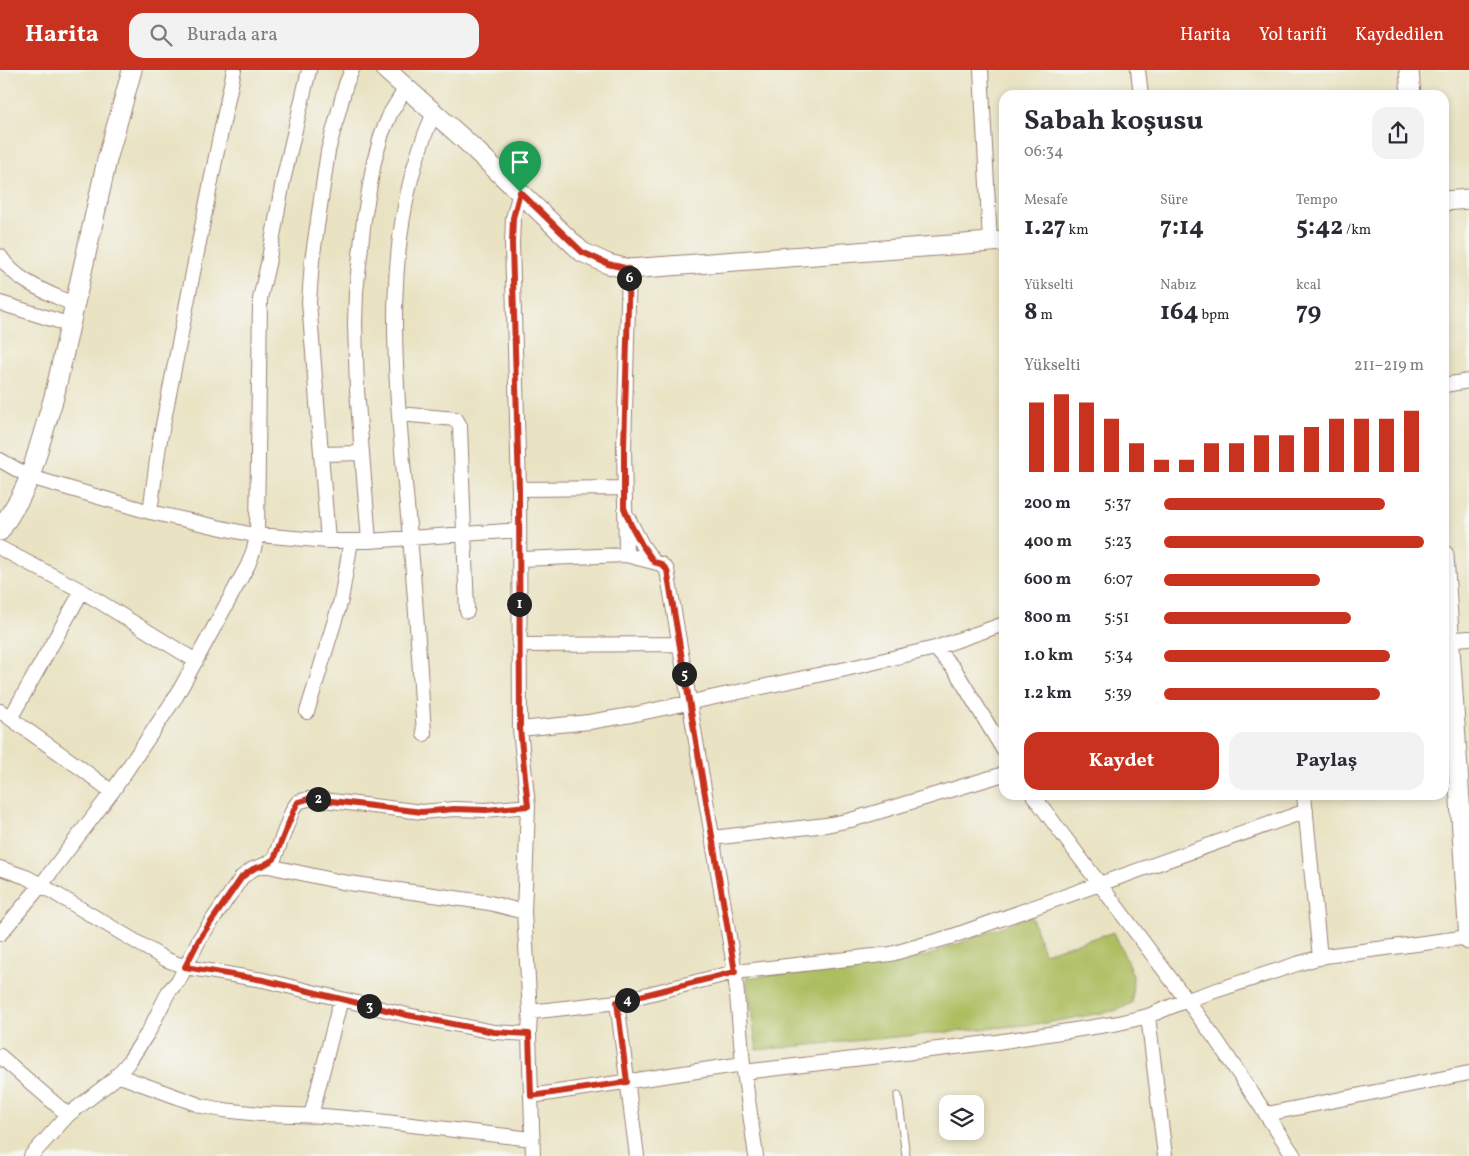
<!DOCTYPE html>
<html lang="tr">
<meta charset="utf-8">
<style>
body{margin:0;font-family:Vollkorn,serif;background:#f2f2f3;color:#2b2b33;height:100vh;display:flex;flex-direction:column;font-size:19px;white-space:nowrap}
*{box-sizing:border-box;margin:0}
p{font-size:16px;color:#7c7c81}
.icon{flex:none;width:28px;height:28px;fill:none;stroke:currentColor;stroke-width:2;stroke-linecap:round;stroke-linejoin:round}
.map{position:relative;flex:1;overflow:hidden}
.panel{position:absolute;left:999px;top:20px;width:450px;height:710px;display:flex;flex-direction:column;background:#fff;border-radius:15px;box-shadow:0 2px 8px #0003}
.panel>*{flex:none}
.fabs{position:absolute;left:939px;top:1025px;display:grid;gap:10px}
.fabs a{display:grid;place-items:center;width:45px;height:45px;border-radius:10px;background:#fff;box-shadow:0 2px 8px #0003;font-size:25px}
.pin{position:absolute;display:grid;place-items:center;width:42px;height:42px;color:#fff;margin:-51px -21px;border-radius:50% 50% 50% 0;rotate:-45deg;box-shadow:0 0 5px #0007}
.pin .icon{rotate:45deg}
.km{position:absolute;width:25px;height:25px;margin:-12px;border-radius:50%;background:#222;color:#fff;font-size:14px;line-height:25px;text-align:center}
.round{display:grid;place-items:center;flex:none;width:52px;height:52px;border-radius:15px;background:#f2f2f3}
.overview{display:flex;align-items:center;justify-content:space-between;height:85px;padding:0 25px}
h1{font-size:28px;font-weight:700;line-height:38px}
.figures{display:grid;grid-template-columns:repeat(3,1fr);gap:8px;height:85px;padding:5px 25px}
.figures div{display:grid;align-content:center}
.figures b{font-size:25px;font-weight:700}
.figures small{font-size:14px;font-weight:400}
.figures p{font-size:14px}
.chart{height:140px;padding:10px 25px}
.chart p{display:flex;justify-content:space-between}
.chart svg{width:100%;height:90px;margin-top:5px;stroke:#c8321e;stroke-width:6}
.primary-button{display:flex;gap:10px;margin-top:auto;padding:10px 25px}
.primary-button a{flex:1;height:58px;border-radius:15px;background:#c8321e;color:#fff;font-size:20px;font-weight:700;line-height:58px;text-align:center}
.primary-button a+a{background:#f2f2f3;color:#2b2b33}
ul{padding:0 25px;list-style:none;font-size:16px}
li{display:grid;grid-template-columns:80px 60px 1fr;align-items:center;height:38px}
li i{height:12px;border-radius:6px;background:#c8321e}
header{display:flex;align-items:center;gap:30px;box-sizing:border-box;height:70px;padding:0 25px;background:#c8321e;color:#fff}
header strong{font-size:24px}
nav{display:flex;gap:28px;margin-inline-start:auto;font-size:18px}
.search{width:350px;height:45px;background:#f2f2f3;display:flex;align-items:center;gap:12px;box-sizing:border-box;padding:0 18px;border-radius:15px;color:#7c7c81;font-size:19px}
.map>svg:first-child{display:block}
.green{fill:#adbe61;stroke:#7c6e46}
.lines{fill:none;stroke-linecap:round;stroke-linejoin:round}
.lane-casing{stroke:#9a8177;stroke-width:9}
.street-casing{stroke:#9a8177;stroke-width:16}
.secondary-casing{stroke:#9a8177;stroke-width:21}
.lane{stroke:#fff;stroke-width:7}
.street{stroke:#fff;stroke-width:14}
.secondary{stroke:#fff;stroke-width:19}
.route-casing{stroke:#fff;stroke-width:10}
.route{stroke:#c8321e;stroke-width:6}
</style>
<header>
<strong>Harita</strong>
<div class="search"><svg class="icon" aria-label="search" viewBox="0 0 24 24"><circle cx="10" cy="10" r="6"/><path d="M15 15l6 6"/></svg>Burada ara</div>
<nav><a>Harita</a><a>Yol tarifi</a><a>Kaydedilen</a></nav>
</header>
<div class="map">
<svg width="1469" height="1086" viewBox="0 0 1469 1086">
<rect width="100%" height="100%" fill="#f6f6f2"/>
<filter id="ink" filterUnits="userSpaceOnUse"><feTurbulence type="fractalNoise" baseFrequency=".02" numOctaves="2"/><feDisplacementMap in="SourceGraphic" scale="10" xChannelSelector="R" yChannelSelector="G"/><feConvolveMatrix kernelMatrix="1 2 1 2 8 2 1 2 1" color-interpolation-filters="sRGB"/></filter>
<filter id="wash" filterUnits="userSpaceOnUse"><feTurbulence type="fractalNoise" baseFrequency=".0096" numOctaves="4" result="noise"/><feDisplacementMap in="SourceGraphic" scale="20" xChannelSelector="R" yChannelSelector="G"/><feGaussianBlur stdDeviation="1.12" result="paint"/><feColorMatrix in="noise" values="0 0 0 0 0 0 0 0 0 0 0 0 0 0 0 0 0 1.4 0 .05"/><feComposite in="paint" operator="in"/></filter>
<g filter="url(#wash)">
<rect width="100%" height="100%" fill="#e9e3c3"/>
<!-- green -->
<path class="green" d="M1031 845 1044 883 1114 862 1133 905 1132 933 1118 940 1046 953 757 980 746 908 927 886Z"/>
</g>
<g filter="url(#ink)">
<g class="lines">
<defs>
<path id="lane" d="M898 1026 906 1086"/>
<path id="street" d="M981 0 990 172
M1138 0 1141 25
M520 122 513 148 512 174 519 419 520 659 528 736 524 842 530 942 529 964 533 1086
M0 186C16 212 49 223 75 235
M0 233 71 255
M1444 315 1469 311
M399 344 456 349 460 356 467 541
M322 384 362 383
M0 390 30 407 150 442 249 464 328 471H369L519 460
M519 419 624 418
M150 442 159 375 218 76 234 0
M627 446 642 475 654 492
M328 471 309 232 312 191 328 81 346 14 352 0
M369 471 357 320 355 254 356 222 364 149 374 92 382 63 391 42 406 18
M0 478 82 521 196 591
M626 485 624 378 629 199
M520 489 626 485 661 494 667 500 735 902 743 994 756 1086
M1444 570 1469 568
M519 575 679 574
M935 578 955 600 1004 681
M0 641 82 699 112 722
M307 642 341 530 351 471
M11 647 82 521
M520 659 589 652 631 645 846 599 935 578 1004 554
M424 664C420 599 416 533 410 468 398 329 374 174 434 43
M1033 725 1215 968 1294 1086
M1304 725 1320 888
M712 768 826 755 851 750 1004 704
M264 795 342 812 490 833 524 842
M0 798 26 807 41 815 165 889 185 897 263 910 407 945 494 962 529 964
M0 864 41 815 112 722 177 625 248 495 254 479 257 465 260 229 268 194 283 111 309 0
M617 932 637 1086
M530 942 617 932 735 902 891 884 950 867 1306 741
M1148 946 1165 1086
M0 986 68 1045
M744 1002 997 972 1119 953 1148 946 1187 930 1297 894 1325 886 1469 867
M117 1005 202 1036 223 1040 260 1044 324 1046 369 1050 532 1069
M531 1026 743 994
M1267 1044 1469 1003
M311 1046 341 929
M31 1086 68 1045 113 1010 128 993 149 961 169 921 179 910 200 868 242 807 253 799 264 795 274 789 293 739 298 732 308 729H315L422 742 454 739 486 740 528 736"/>
<path id="secondary" d="M386 0 467 72 582 182 608 194 629 199 1004 171
M1409 0 1411 25
M1444 131 1469 129
M0 461 20 428 30 407 54 327 107 90 132 0
M1444 485 1469 870"/>
</defs>
<!-- lane casing -->
<use href="#lane" class="lane-casing"/>
<!-- street casing -->
<use href="#street" class="street-casing"/>
<!-- secondary casing -->
<use href="#secondary" class="secondary-casing"/>
<!-- lane -->
<use href="#lane" class="lane"/>
<!-- street -->
<use href="#street" class="street"/>
<!-- secondary -->
<use href="#secondary" class="secondary"/>
</g>
</g>
<g class="lines" filter="url(#ink)">
<defs>
<path id="route" d="M520 122 582 182 608 194 629 199 624 378V438L631 455 642 475 654 492 661 494 667 500 735 902 617 932 627 1012 531 1026 529 964 494 962 407 945 263 910 185 897 200 868 242 807 253 799 264 795 274 789 294 740 298 732 308 729H315L422 742 454 739 486 740 528 736 520 659 519 419 512 174 513 148Z"/>
</defs>
<!-- route casing -->
<use href="#route" class="route-casing"/>
<!-- route -->
<use href="#route" class="route"/>
</g>
</svg>
<div class="fabs">
<a><svg class="icon" aria-label="layers" viewBox="0 0 24 24"><path d="M12 4l9 5-9 5-9-5zM3 14l9 5 9-5"/></svg></a>
</div>
<div class="pin" style="left:520px;top:122px;background:#1e9e55"><svg class="icon" aria-label="arrive" viewBox="0 0 24 24"><path d="M6 21V4h12l-3 4 3 4H6"/></svg></div>
<b class="km" style="left:519px;top:534px">1</b>
<b class="km" style="left:318px;top:729px">2</b>
<b class="km" style="left:369px;top:936px">3</b>
<b class="km" style="left:627px;top:930px">4</b>
<b class="km" style="left:684px;top:604px">5</b>
<b class="km" style="left:629px;top:208px">6</b>
<section class="panel">
<div class="overview"><div><h1>Sabah koşusu</h1><p>06:34</p></div><a class="round"><svg class="icon" aria-label="share" viewBox="0 0 24 24"><path d="M12 15V3M7 8l5-5 5 5M5 13v7h14v-7"/></svg></a></div>
<div class="figures">
<div><p>Mesafe</p><b>1.27<small> km</small></b></div>
<div><p>Süre</p><b>7:14</b></div>
<div><p>Tempo</p><b>5:42<small> /km</small></b></div>
</div>
<div class="figures">
<div><p>Yükselti</p><b>8<small> m</small></b></div>
<div><p>Nabız</p><b>164<small> bpm</small></b></div>
<div><p>kcal</p><b>79</b></div>
</div>
<div class="chart"><p><span>Yükselti</span>211–219 m</p>
<svg viewBox="0 0 160 44" preserveAspectRatio="none"><path d="M5 44V10M15 44V6M25 44V10M35 44V18M45 44V30M55 44V38M65 44V38M75 44V30M85 44V30M95 44V26M105 44V26M115 44V22M125 44V18M135 44V18M145 44V18M155 44V14"/></svg>
</div>
<ul>
<li><b>200 m</b>5:37<i style="width:85%"></i></li>
<li><b>400 m</b>5:23<i style="width:100%"></i></li>
<li><b>600 m</b>6:07<i style="width:60%"></i></li>
<li><b>800 m</b>5:51<i style="width:72%"></i></li>
<li><b>1.0 km</b>5:34<i style="width:87%"></i></li>
<li><b>1.2 km</b>5:39<i style="width:83%"></i></li>
</ul>
<div class="primary-button"><a>Kaydet</a><a>Paylaş</a></div>
</section>
</div>
